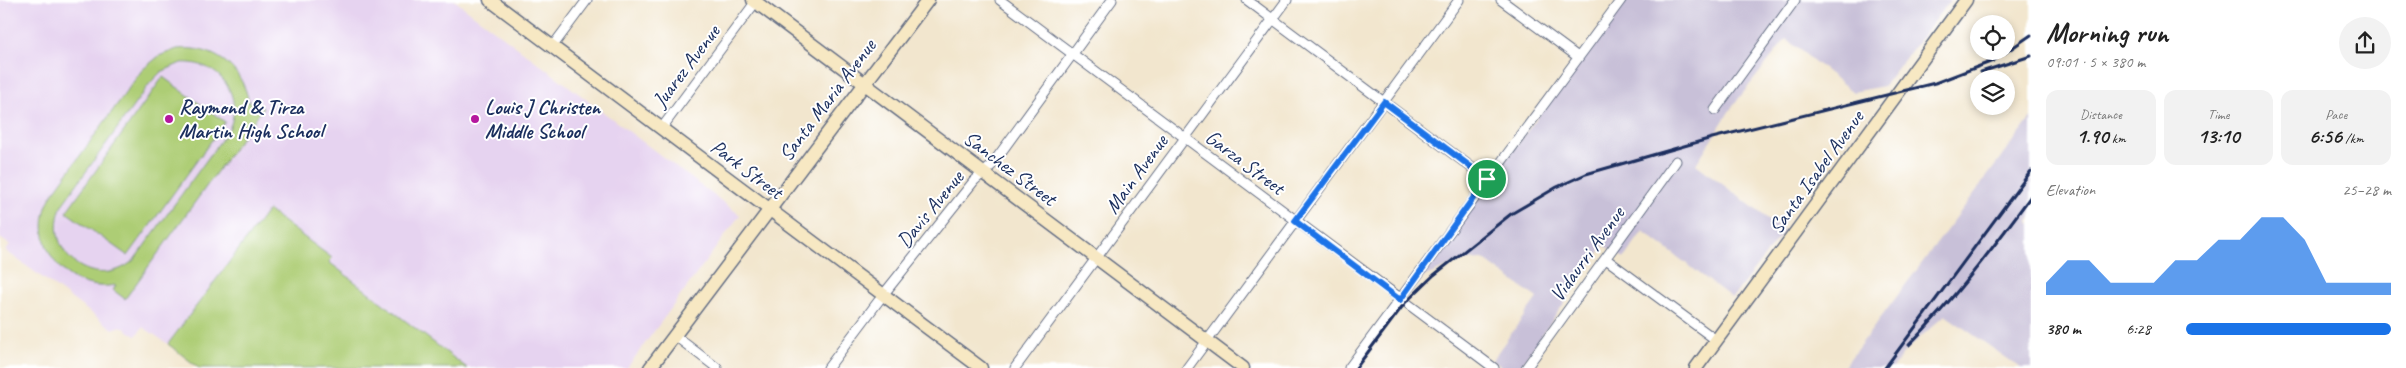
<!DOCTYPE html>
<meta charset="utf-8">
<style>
body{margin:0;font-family:Caveat,sans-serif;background:#f2f2f2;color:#222;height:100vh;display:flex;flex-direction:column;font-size:19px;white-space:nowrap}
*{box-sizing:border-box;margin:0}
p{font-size:16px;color:#767676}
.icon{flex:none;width:28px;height:28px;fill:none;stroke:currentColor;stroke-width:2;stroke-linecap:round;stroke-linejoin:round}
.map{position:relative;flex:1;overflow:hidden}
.drawer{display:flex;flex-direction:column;background:#fff;width:375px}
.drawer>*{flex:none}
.buttons{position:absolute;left:1970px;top:15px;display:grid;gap:10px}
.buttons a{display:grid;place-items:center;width:45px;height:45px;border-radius:50%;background:#fff;box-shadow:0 2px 8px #0003;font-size:25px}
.pin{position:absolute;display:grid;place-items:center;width:42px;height:42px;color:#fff;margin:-21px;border:2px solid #fff;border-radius:50%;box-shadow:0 1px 5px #0007}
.round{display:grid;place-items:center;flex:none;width:52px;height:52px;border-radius:26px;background:#f2f2f2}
.head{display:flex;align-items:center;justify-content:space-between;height:85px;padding:0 15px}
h1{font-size:28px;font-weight:700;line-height:38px}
.metrics{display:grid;grid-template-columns:repeat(3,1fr);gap:8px;height:85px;padding:5px 15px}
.metrics div{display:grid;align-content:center;border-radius:12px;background:#f2f2f2;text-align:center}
.metrics b{font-size:21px;font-weight:700}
.metrics small{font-size:14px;font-weight:400}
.metrics p{font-size:14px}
.chart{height:140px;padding:10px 15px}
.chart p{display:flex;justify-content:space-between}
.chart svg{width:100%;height:90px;margin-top:5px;fill:#1a73e8;opacity:.7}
ul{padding:0 15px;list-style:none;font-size:16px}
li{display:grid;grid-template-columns:80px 60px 1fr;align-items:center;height:38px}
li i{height:12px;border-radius:6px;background:#1a73e8}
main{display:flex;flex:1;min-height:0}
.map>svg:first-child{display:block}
.built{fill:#e6d3f0}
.industrial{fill:#c8c0d8}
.green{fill:#adcd75;stroke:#647e6a;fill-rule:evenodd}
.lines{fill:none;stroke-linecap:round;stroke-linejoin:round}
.street-casing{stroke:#666f85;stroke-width:11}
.secondary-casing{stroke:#666f85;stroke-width:15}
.street{stroke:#fff;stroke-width:9}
.secondary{stroke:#f7e8c3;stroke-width:12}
.rail{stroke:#1b2f5e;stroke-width:3}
.route-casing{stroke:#fff;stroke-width:10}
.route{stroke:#1a73e8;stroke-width:6}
.poi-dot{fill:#b5179e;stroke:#fff;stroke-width:2}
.labels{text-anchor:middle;stroke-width:4;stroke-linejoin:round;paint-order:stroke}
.street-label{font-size:21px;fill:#1b2f5e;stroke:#fff}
.poi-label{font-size:21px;font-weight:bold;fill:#1b2f5e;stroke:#fff;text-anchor:start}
</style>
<main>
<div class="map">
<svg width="2031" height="368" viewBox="0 0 2031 368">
<rect width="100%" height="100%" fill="#fff"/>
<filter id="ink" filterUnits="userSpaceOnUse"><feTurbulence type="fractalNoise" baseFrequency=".02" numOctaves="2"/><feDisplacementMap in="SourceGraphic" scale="10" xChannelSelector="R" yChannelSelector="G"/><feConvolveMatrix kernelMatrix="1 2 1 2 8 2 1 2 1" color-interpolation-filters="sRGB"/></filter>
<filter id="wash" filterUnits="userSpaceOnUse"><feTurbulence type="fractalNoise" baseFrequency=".0096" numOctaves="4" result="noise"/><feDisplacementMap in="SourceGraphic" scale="20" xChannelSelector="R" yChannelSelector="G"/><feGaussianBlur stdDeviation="1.12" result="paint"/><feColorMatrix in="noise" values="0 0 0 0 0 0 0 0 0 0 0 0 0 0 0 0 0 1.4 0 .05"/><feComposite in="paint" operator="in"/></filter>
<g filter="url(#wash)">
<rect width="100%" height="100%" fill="#f2e6ce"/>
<!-- built -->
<path class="built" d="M0 0H454L740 215 627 368H467L329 262 332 259 268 210 168 344 143 327 136 336 121 326 113 329 6 251 10 245 0 238Z"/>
<!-- industrial -->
<path class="industrial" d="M1624 0H1950L1884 86 1853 92 1786 39 1732 107 1696 164 1784 231 1732 298 1643 231 1624 258 1604 245 1522 364 1518 368H1503L1492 360 1537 298 1483 259 1464 260 1418 279Z
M2031 118V217L2028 221 2031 224V368H2021L1945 315 1905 351 1893 368H1843Z"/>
<!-- green -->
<path class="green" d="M177 49C213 45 243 67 249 103L251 100 263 108 125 299 113 290 116 285C63 295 24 239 53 193L142 70 159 56ZM181 63C217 60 245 94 229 129L134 260C95 294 41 253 62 205L150 83 161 72Z
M163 77 225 122 128 256 66 212Z
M268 210 332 258 329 262 467 368H199L168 344Z"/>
</g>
<g filter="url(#ink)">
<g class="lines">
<defs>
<path id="street" d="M1000 0 1494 368
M1247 0 1487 179
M1501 0 1578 57
M552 47 587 0
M1715 110 1795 0
M661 129 757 0
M1606 259 1716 340
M674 335 717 368
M828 368 883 295 974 181 991 166 1112 0
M1015 368 1287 0
M1187 368 1459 0
M1349 368 1621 0
M1526 368 1676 161"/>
<path id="secondary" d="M490 0 981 368
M753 0 1243 368
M650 368 928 0
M1696 368 1966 0"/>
</defs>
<!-- street casing -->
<use href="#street" class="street-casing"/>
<!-- secondary casing -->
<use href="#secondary" class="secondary-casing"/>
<!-- street -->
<use href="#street" class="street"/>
<!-- secondary -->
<use href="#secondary" class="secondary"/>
<!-- rail -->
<path class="rail" d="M1981 72 2031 56
M1909 345C1954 299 1993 248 2031 196
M1356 368 1405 303 1434 275 1511 214 1557 187 1586 174 1712 138 1935 83 1993 61 2031 35
M1885 368 2031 171"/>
</g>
</g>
<g class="lines" filter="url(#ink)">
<defs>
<path id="route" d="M1384 102 1487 179 1400 300 1295 221Z"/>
</defs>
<!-- route casing -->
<use href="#route" class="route-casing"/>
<!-- route -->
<use href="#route" class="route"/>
</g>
<!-- markers -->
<g class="poi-dot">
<circle cx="169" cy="119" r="5"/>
<circle cx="475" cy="119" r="5"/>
</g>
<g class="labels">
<!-- street labels -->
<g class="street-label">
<text transform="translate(686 66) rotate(-53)" y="7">Juarez Avenue</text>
<text transform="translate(827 100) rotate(-53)" y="7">Santa Maria Avenue</text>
<text transform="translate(1245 162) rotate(37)" y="7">Garza Street</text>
<text transform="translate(1010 168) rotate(37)" y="7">Sanchez Street</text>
<text transform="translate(747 169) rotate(37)" y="7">Park Street</text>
<text transform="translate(1816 172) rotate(-54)" y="7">Santa Isabel Avenue</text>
<text transform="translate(1136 174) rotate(-54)" y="7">Main Avenue</text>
<text transform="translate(930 209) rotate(-51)" y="7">Davis Avenue</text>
<text transform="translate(1587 254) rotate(-54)" y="7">Vidaurri Avenue</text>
</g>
<!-- poi labels -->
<g class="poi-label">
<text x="179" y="114">Raymond &amp; Tirza<tspan x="179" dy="24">Martin High School</tspan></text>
<text x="485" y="114">Louis J Christen<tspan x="485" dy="24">Middle School</tspan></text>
</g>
</g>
</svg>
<div class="buttons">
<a><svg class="icon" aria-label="locate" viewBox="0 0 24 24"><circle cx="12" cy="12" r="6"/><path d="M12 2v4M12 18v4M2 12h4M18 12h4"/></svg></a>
<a><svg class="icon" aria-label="layers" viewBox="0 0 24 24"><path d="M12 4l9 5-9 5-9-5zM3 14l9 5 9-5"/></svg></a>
</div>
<div class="pin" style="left:1487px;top:179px;background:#1e9e55"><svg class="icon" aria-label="arrive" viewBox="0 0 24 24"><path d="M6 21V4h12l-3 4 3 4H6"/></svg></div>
</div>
<section class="drawer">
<div class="head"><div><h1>Morning run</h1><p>09:01 · 5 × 380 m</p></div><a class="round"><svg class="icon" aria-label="share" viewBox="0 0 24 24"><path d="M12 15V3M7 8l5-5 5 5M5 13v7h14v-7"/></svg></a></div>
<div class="metrics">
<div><p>Distance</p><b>1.90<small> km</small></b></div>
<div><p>Time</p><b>13:10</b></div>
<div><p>Pace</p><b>6:56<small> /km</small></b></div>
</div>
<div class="chart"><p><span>Elevation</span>25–28 m</p>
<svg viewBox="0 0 160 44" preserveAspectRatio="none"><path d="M0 44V38L10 27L20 27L30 38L40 38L50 38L60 27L70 27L80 17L90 17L100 6L110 6L120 17L130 38L140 38L150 38L160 38V44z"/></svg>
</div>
<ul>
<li><b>380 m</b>6:28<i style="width:100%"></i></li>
</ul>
</section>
</main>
